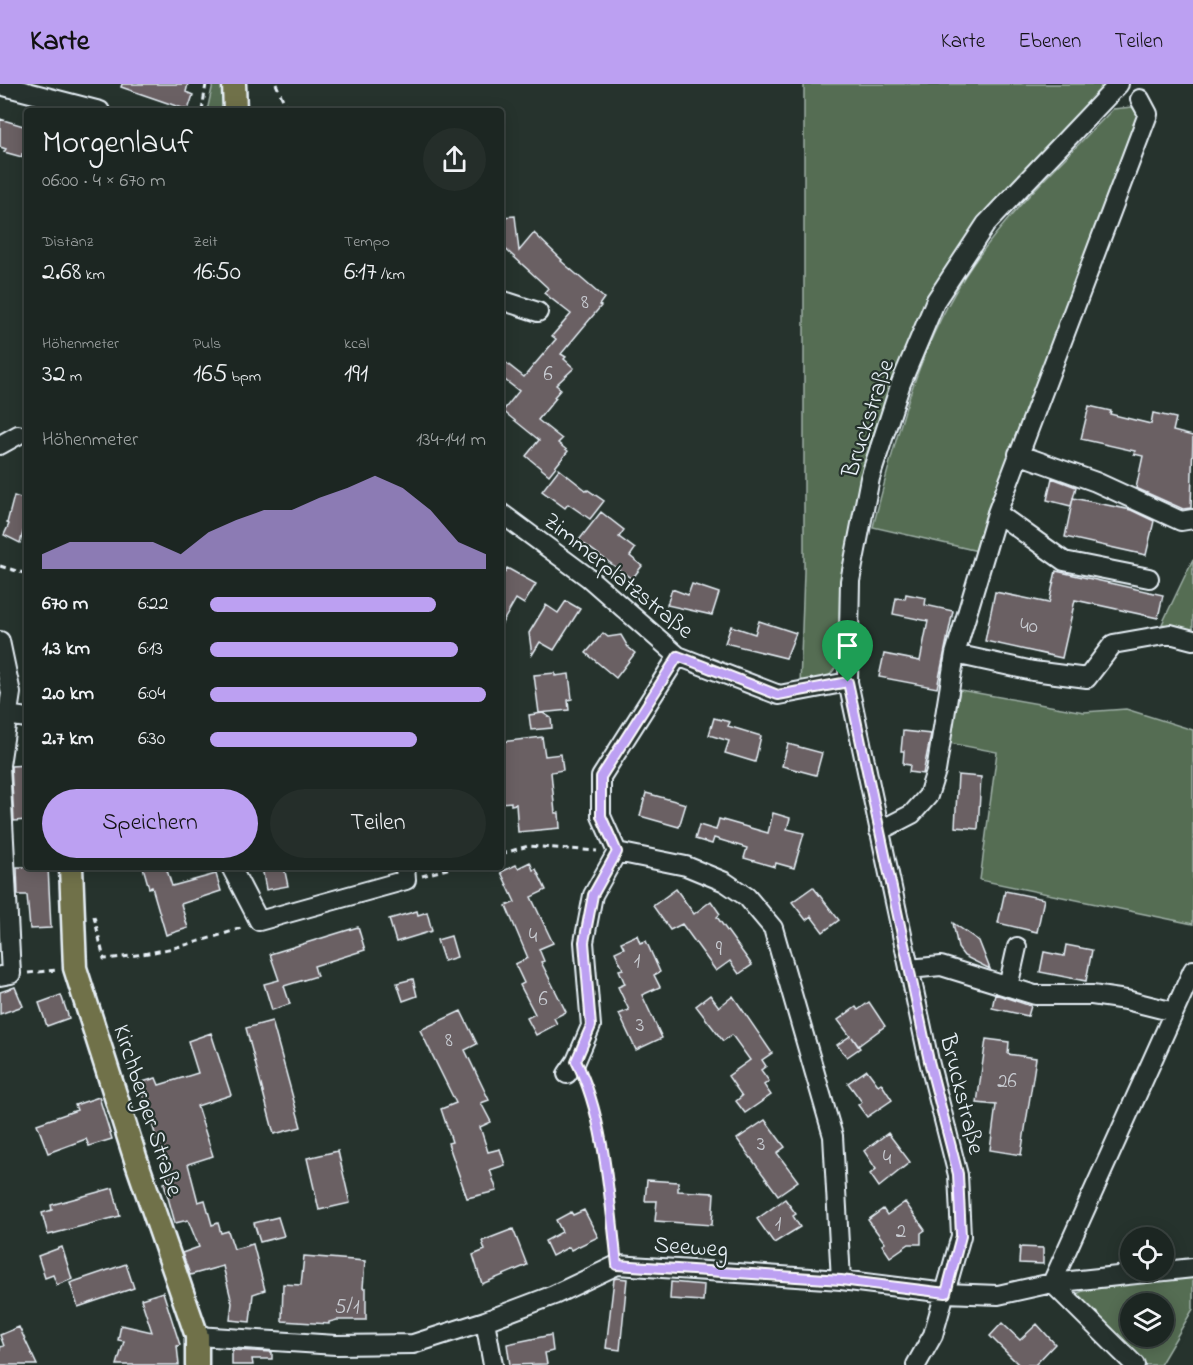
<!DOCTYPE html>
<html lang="de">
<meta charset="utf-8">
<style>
body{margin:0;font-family:"Indie Flower",sans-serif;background:#252e2a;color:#f1f3f6;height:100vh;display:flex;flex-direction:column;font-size:22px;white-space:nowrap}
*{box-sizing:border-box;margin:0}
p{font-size:20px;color:#a0a5a5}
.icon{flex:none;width:33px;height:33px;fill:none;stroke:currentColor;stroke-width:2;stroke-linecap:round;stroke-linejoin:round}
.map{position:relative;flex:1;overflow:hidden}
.side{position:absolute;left:24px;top:24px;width:480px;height:762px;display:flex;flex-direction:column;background:#1c2622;border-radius:6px;box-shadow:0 3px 15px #0003,0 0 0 2px #3a4340}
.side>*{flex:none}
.fabs{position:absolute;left:1120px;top:1143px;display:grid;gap:12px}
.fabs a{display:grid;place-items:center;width:54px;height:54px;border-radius:50%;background:#1c2622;box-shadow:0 3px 15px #0003,0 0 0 2px #3a4340;font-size:30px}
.pin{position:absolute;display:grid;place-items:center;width:51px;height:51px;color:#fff;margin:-62px -26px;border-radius:50% 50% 50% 0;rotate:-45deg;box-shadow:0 0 6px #0007}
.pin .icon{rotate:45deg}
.round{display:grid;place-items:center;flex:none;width:63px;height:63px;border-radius:32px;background:#252e2a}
.overview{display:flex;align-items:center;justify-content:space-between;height:102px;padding:0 18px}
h1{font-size:33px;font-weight:600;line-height:45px}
.stats{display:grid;grid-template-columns:repeat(3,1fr);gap:9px;height:102px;padding:6px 18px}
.stats div{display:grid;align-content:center}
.stats b{font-size:26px;font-weight:600}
.stats small{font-size:16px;font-weight:400}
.stats p{font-size:16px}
.chart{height:168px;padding:12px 18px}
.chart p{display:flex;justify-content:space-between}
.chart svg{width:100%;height:108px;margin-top:6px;fill:#bca0f2;opacity:.7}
.primary-button{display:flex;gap:12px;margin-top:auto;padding:12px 18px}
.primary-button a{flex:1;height:69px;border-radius:36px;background:#bca0f2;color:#111;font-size:24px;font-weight:600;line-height:69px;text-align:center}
.primary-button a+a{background:#252e2a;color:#f1f3f6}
ul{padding:0 18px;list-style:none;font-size:20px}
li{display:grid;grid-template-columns:96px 72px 1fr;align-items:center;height:45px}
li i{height:15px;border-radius:8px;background:#bca0f2}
header{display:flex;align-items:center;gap:36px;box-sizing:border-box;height:84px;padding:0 30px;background:#bca0f2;color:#111}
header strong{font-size:28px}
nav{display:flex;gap:33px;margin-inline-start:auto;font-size:21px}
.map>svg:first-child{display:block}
.green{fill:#556d53;stroke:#9eafa6;stroke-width:1.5;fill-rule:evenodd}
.building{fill:#6b6064;stroke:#e8f1f8;stroke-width:1.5}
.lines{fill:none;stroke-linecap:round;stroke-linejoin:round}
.minor-casing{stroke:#e8f1f8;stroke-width:22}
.major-casing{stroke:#e8f1f8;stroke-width:27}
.path{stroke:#e8f1f8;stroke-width:3;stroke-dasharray:6 4.5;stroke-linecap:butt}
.minor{stroke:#26332d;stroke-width:18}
.major{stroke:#6f714a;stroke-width:22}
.route-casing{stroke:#fff;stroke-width:12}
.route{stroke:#bca0f2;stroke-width:8}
.labels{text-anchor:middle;stroke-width:4.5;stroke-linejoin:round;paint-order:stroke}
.number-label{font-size:21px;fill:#c9cdd3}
.street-label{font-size:24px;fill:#e8f1f8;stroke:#26332d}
</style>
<header>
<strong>Karte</strong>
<nav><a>Karte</a><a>Ebenen</a><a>Teilen</a></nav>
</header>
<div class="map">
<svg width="1193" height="1281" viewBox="0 0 1193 1281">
<rect width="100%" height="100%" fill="#26332d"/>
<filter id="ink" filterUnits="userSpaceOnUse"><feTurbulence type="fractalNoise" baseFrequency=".0167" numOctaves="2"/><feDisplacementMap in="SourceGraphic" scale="12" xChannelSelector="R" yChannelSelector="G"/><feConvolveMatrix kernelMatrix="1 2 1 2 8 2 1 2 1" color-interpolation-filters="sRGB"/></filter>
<g filter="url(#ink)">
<!-- green -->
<path class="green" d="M213 0H225L227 27H207Z
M804 0H1100L1104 14 932 212 842 497 839 579 830 591 819 598 800 602 804 488Z
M1132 23 1139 31 978 467 873 443C896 353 919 257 973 180 1013 123 1065 75 1113 25Z
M1193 475V547L1162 540Z
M960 606 1084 628 1126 625 1193 646V840L980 796 997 668 949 659Z
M1193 1190V1225L1160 1281H1146L1104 1237 1071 1212 1083 1207ZM1131 1220H1164V1252H1131Z"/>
<!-- building -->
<path class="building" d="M122 0H188L186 8 193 11 188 26 121 3Z
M0 35 27 43V71L22 70V73L4 68 6 65 0 63Z
M515 132 519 167 534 149 562 176 561 177 604 214 599 221 601 222 561 270 566 273 564 275 574 284 556 301 561 305 554 313 556 314 538 336 562 355 558 359 568 367 549 391 526 372 539 356 503 327 519 307 501 293V275L524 293 556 255 552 252 571 230 544 209 548 204 501 161V133Z
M1089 322 1111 327 1110 330 1151 340 1153 329 1176 334 1173 347 1193 352 1191 424 1183 425 1136 404 1143 372 1134 370 1135 367 1081 355Z
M559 385 587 407 588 406 604 417 590 435 568 420 565 424 542 407Z
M1052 394 1076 403 1071 422 1047 416Z
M14 412 27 416V435L20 459 4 451 9 440 7 439Z
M1073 414 1131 426 1154 437 1146 471 1065 453Z
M601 428 624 446 619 453 635 465 630 472 642 482 632 495 579 456Z
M507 484 536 500 524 520 516 515 501 541V494Z
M1056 487 1163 511 1158 534 1075 516 1062 574 985 557 995 508 1049 519Z
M692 500 719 509 712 531 667 521 672 505 688 511Z
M906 510 926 514 925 521 953 527 937 604 879 593 884 570 920 577 928 537 893 530 896 514 905 515Z
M566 517 580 525 554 566 540 558 532 571 529 549 546 521 558 529Z
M759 537 796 549 786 574 725 559 731 542 755 550Z
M603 549 608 553 621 551 628 563 635 569 616 594 586 569Z
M555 589V592L569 590 572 615 568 616 569 626 539 629 534 591Z
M543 629 551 634 552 644 531 646 529 631Z
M714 634 730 638 728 642 761 652 755 678 725 669 729 657 709 651Z
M903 647 931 650 923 690 909 688 910 681 903 680 904 667H901Z
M542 653 545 672 561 670 563 686 551 688 555 729H559L560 744 518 748 516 720 511 721V718L501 719V658Z
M788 660 822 669 816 691 782 682Z
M27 681V736L14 737 11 682Z
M958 691 981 693 978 745 955 743Z
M646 709 686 720 679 743 640 732Z
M773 729 790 734 787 745 804 749 794 784 776 779 775 783 744 774 747 764 714 754 712 760 695 755 699 741 716 746 719 735 768 749Z
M530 778 533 786 536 785 546 806 531 813 553 859 539 865 544 877 541 878 566 928 554 934 557 940 536 951 527 934 535 930 520 901 524 899 515 880 528 874 506 822 515 818 501 788 516 781 518 784Z
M17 783H48L51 844 30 845 27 811H18Z
M143 783H166L172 802 216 790 221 807 181 820 188 844 166 851 152 803 149 804Z
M262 783H284L288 802 266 806Z
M813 803 839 836 823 848 811 832 806 836 792 818Z
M676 805 694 830 711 817 720 830 717 833 752 881 739 890 730 877 716 887 682 840 670 846 653 822Z
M1005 807 1044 815 1037 848 998 839Z
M417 827 418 831 427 828 432 847 396 858 389 835Z
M953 839 979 857 990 885 964 872 958 864Z
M358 843 365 866 314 882 317 892 284 902 290 920 272 926 264 900 279 896 270 870Z
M637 851 640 859 646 857 660 888 654 891 660 903 642 911 662 954 636 966 619 930 629 926 618 903 625 900 619 886 623 885 615 868 624 864 621 858Z
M451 852 457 873 444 877 437 856Z
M1066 861 1092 866 1086 897 1040 888 1044 868 1064 872Z
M413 895 417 912 403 917 397 899Z
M15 903 23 922 0 930V908Z
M995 910 1031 922 1028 932 992 924Z
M61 911 69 934 47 942 39 919Z
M710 911 719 923 733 912 772 969 762 976 766 982 761 986 769 997 764 1001 771 1011 745 1029 736 1017 742 1012 728 992 750 976 732 951 723 957 696 922Z
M869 918 885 942 858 962 852 953 860 964 847 973 837 961 850 952 838 936 856 923 858 926Z
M461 927 477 960 465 966 489 1016 481 1019 491 1038 480 1043 488 1068 500 1065 505 1081 490 1086 497 1107 467 1114 448 1059 452 1058 441 1025 456 1019 420 946Z
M272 937 301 1043 274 1050 246 944Z
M211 949 231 1011 197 1022 213 1072 188 1080 198 1118 205 1116 212 1141 218 1139 221 1149 228 1147 234 1165 253 1160 265 1206 253 1210 250 1238 230 1236 232 1219 223 1182 190 1191 182 1169 199 1163 188 1136 175 1139 164 1099 170 1097 139 999 156 994 159 1001 198 989 188 957Z
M986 955 1009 958 1008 970 1036 974 1021 1071 990 1066 996 1021 977 1019Z
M867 986 878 1001 881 999 892 1016 867 1033 858 1021 862 1018 848 999Z
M99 1013 112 1055 89 1062 86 1055 48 1069 37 1040 77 1026 75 1021Z
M765 1036 785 1063 777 1069 798 1097 778 1111 737 1055Z
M888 1049 910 1078 879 1103 870 1090 876 1085 864 1067Z
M338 1067 350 1119 319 1126 307 1074Z
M647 1096 678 1098V1107L714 1109 712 1141 655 1137 657 1117H645Z
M113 1104 120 1132 48 1151 42 1129 52 1126 51 1121Z
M785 1115 796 1130 793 1132 800 1143 774 1159 757 1135Z
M905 1118 925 1146 921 1149V1160H909L890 1173 882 1161 885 1159 868 1136 883 1125 887 1131Z
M584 1126 598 1153 571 1166 569 1163 552 1172 545 1157 562 1148 556 1136 571 1128 573 1131Z
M278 1133 284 1152 260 1158 254 1139Z
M513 1145 527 1181 482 1200 473 1171 485 1166 482 1157Z
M62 1163 72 1195 57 1201 53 1191 45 1194 38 1172Z
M1020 1163 1043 1164V1180L1019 1179Z
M304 1172 365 1177 363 1204H366V1236H337L329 1238V1240L282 1237 283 1200 301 1201Z
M126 1180 134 1204 78 1223 70 1199Z
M617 1194 627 1195 620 1266 606 1264 614 1195Z
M671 1198 704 1201 703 1217 670 1215Z
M163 1208 180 1261 177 1262 179 1281H117L124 1257 118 1256 121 1241 152 1248 141 1215Z
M1002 1239 1020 1256 1037 1240 1055 1260 1035 1281H1019L990 1252Z
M19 1243 37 1281H0V1263L4 1262 0 1251Z
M551 1251 553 1267 545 1269 547 1280 510 1281 507 1260Z
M232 1266 272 1268V1275H252L253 1281H232Z"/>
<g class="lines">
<defs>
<path id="minor" d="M0 1 100 27
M501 216 538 228
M0 361 18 351
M1018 370 1096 398 1181 437 1193 435
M501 429 589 494 678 572 779 611 848 598
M997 429 1064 477 1149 494
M0 557 11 609 0 681 11 890 0 892
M955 570 1033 587 1087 594 1113 560 1170 550 1193 556
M678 572 601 693V732L617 768 686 782 725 798 747 813 773 844 833 1052 841 1196
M0 630 27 634
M879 747 912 730 928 712 936 687 955 570 997 429 1148 30 1140 15
M231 783 259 837 406 796 405 783
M909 885 941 882 1035 911H1092L1126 916 1174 928
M1008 903 1017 863
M567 990 576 977 591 942 584 858 593 811 617 768
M1052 1199 1193 886
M1052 1199 1135 1281
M485 1237 493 1281
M197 1252 336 1261 413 1260 485 1237 554 1211 617 1181 841 1196 946 1209 998 1211 1052 1199 1193 1184
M916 1281 933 1251 961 1152 958 1091 929 977 848 598 850 497 870 394 901 299 936 216 986 140 1119 0"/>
<path id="major" d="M234 0 235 27
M71 783 75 884 136 1076 197 1252V1281"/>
</defs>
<!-- minor casing -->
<use href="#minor" class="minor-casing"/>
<!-- major casing -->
<use href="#major" class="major-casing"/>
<!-- path -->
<path class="path" d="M276 0 288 27
M202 27 206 0
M0 482 27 490
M501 770 528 762 597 767
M422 792 454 783
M94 832 104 875C151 871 199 859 244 843
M28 889 57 886
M585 994 606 1084 615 1165"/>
<!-- minor -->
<use href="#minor" class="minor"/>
<!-- major -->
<use href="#major" class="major"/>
</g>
</g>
<g class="lines" filter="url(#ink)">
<defs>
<path id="route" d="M678 572 778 611 848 598 929 977 958 1090 961 1152 946 1209 841 1196 617 1181C610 1120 605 1032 576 977L591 942 584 858 593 811 617 768 601 732V693Z"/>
</defs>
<!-- route casing -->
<use href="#route" class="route-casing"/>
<!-- route -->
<use href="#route" class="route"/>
</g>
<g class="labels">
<!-- number labels -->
<g class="number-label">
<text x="585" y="224">8</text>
<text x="548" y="296">6</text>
<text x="1029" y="548">40</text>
<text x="533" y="858">4</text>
<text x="719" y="871">9</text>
<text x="637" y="883">1</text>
<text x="543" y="921">6</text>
<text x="640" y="947">3</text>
<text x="449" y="962">8</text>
<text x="1007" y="1003">26</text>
<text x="761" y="1066">3</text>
<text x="887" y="1080">4</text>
<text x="778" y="1146">1</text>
<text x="901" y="1153">2</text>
<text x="347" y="1229">5/1</text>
</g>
<!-- street labels -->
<g class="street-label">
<text transform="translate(867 334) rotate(-72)" y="8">Bruckstraße</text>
<text transform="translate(619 491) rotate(39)" y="8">Zimmerplatzstraße</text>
<text transform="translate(963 1010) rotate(76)" y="8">Bruckstraße</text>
<text transform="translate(149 1026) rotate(72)" y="8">Kirchberger Straße</text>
<text transform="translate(691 1162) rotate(4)" y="8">Seeweg</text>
</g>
</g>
</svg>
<div class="fabs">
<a><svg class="icon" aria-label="locate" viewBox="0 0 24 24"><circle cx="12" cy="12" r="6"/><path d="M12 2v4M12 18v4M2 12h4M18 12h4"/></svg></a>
<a><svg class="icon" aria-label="layers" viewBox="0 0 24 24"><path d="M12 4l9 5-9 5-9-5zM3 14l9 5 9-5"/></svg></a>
</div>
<div class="pin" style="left:848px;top:598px;background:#1e9e55"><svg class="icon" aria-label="arrive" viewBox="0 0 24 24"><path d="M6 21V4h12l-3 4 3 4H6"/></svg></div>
<section class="side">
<div class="overview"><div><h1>Morgenlauf</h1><p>06:00 · 4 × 670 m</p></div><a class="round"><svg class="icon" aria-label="share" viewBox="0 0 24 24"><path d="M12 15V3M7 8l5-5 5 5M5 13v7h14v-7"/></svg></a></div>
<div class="stats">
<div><p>Distanz</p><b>2.68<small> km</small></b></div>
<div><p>Zeit</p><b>16:50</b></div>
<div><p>Tempo</p><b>6:17<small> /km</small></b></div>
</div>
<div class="stats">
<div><p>Höhenmeter</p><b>32<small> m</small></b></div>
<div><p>Puls</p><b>165<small> bpm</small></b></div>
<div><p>kcal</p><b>191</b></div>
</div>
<div class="chart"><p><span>Höhenmeter</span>134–141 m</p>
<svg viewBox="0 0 160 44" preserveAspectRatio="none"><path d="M0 44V38L10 33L20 33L30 33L40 33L50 38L60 29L70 24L80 20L90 20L100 15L110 11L120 6L130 11L140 20L150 33L160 38V44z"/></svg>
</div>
<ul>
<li><b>670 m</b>6:22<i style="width:82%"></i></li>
<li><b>1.3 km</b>6:13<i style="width:90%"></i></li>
<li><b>2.0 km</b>6:04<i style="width:100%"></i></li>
<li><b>2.7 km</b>6:30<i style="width:75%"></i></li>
</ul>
<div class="primary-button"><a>Speichern</a><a>Teilen</a></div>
</section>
</div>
